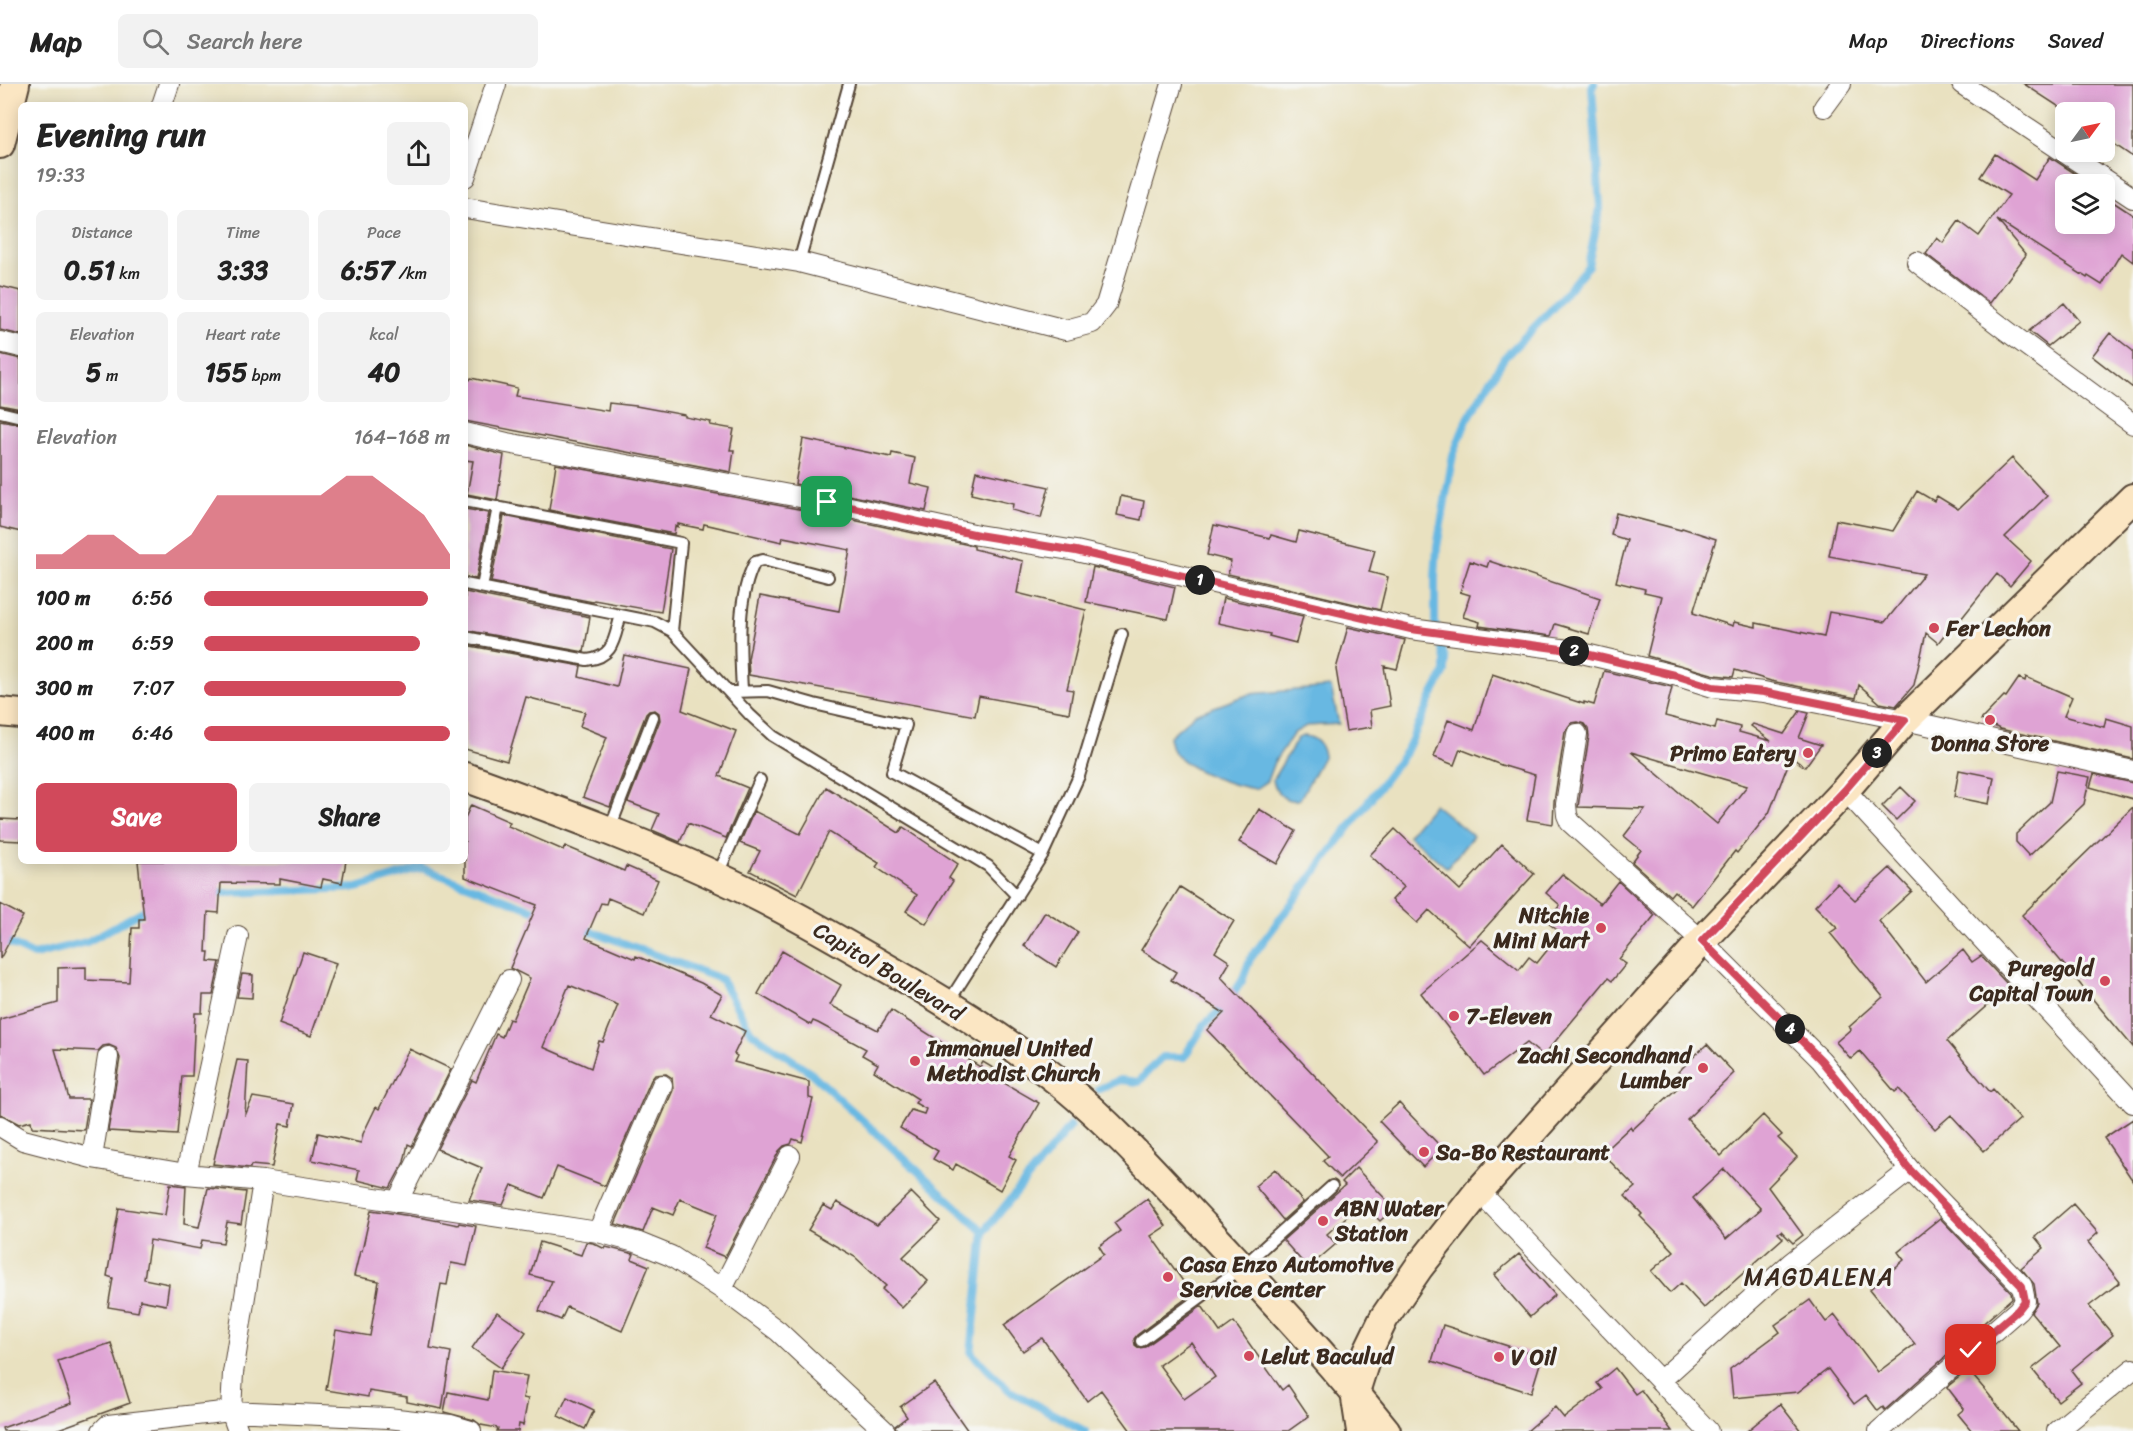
<!DOCTYPE html>
<meta charset="utf-8">
<style>
body{margin:0;font-family:Sriracha,sans-serif;background:#f2f2f2;color:#222;height:100vh;display:flex;flex-direction:column;font-size:22px;white-space:nowrap}
*{box-sizing:border-box;margin:0}
p{font-size:20px;color:#767676}
.icon{flex:none;width:33px;height:33px;fill:none;stroke:currentColor;stroke-width:2;stroke-linecap:round;stroke-linejoin:round}
.map{position:relative;flex:1;overflow:hidden}
.drawer{position:absolute;left:18px;top:18px;width:450px;height:762px;display:flex;flex-direction:column;background:#fff;border-radius:9px;box-shadow:0 3px 15px #0003}
.drawer>*{flex:none}
.needle{width:39px;rotate:57deg}
.tools{position:absolute;left:2055px;top:18px;display:grid;gap:12px}
.tools a{display:grid;place-items:center;width:60px;height:60px;border-radius:9px;background:#fff;box-shadow:0 3px 15px #0003;font-size:30px}
.pin{position:absolute;display:grid;place-items:center;width:51px;height:51px;color:#fff;margin:-26px;border-radius:12px;box-shadow:0 3px 9px #0006}
.km{position:absolute;width:30px;height:30px;margin:-15px;border-radius:50%;background:#222;color:#fff;font-size:16px;line-height:30px;text-align:center}
.round{display:grid;place-items:center;flex:none;width:63px;height:63px;border-radius:9px;background:#f2f2f2}
.overview{display:flex;align-items:center;justify-content:space-between;height:102px;padding:0 18px}
h1{font-size:33px;font-weight:700;line-height:45px}
.figures{display:grid;grid-template-columns:repeat(3,1fr);gap:9px;height:102px;padding:6px 18px}
.figures div{display:grid;align-content:center;border-radius:9px;background:#f2f2f2;text-align:center}
.figures b{font-size:26px;font-weight:700}
.figures small{font-size:16px;font-weight:400}
.figures p{font-size:16px}
.chart{height:168px;padding:12px 18px}
.chart p{display:flex;justify-content:space-between}
.chart svg{width:100%;height:108px;margin-top:6px;fill:#d1495b;opacity:.7}
.action{display:flex;gap:12px;margin-top:auto;padding:12px 18px}
.action a{flex:1;height:69px;border-radius:9px;background:#d1495b;color:#fff;font-size:24px;font-weight:700;line-height:69px;text-align:center}
.action a+a{background:#f2f2f2;color:#222}
ul{padding:0 18px;list-style:none;font-size:20px}
li{display:grid;grid-template-columns:96px 72px 1fr;align-items:center;height:45px}
li i{height:15px;border-radius:8px;background:#d1495b}
header{display:flex;align-items:center;gap:36px;box-sizing:border-box;height:84px;padding:0 30px;background:#fff;border-bottom:2px solid #e0e0e0}
header strong{font-size:28px}
nav{display:flex;gap:33px;margin-inline-start:auto;font-size:21px}
.search{width:420px;height:54px;background:#f2f2f2;display:flex;align-items:center;gap:15px;box-sizing:border-box;padding:0 21px;border-radius:9px;color:#767676;font-size:22px}
.map>svg:first-child{display:block}
.water{fill:#68b8e2;stroke:#527180;stroke-width:1.5}
.lines{fill:none;stroke-linecap:round;stroke-linejoin:round}
.stream{stroke:#68b8e2;stroke-width:8}
.building{fill:#dfa3d4;fill-rule:evenodd}
.lane-casing{stroke:#554536;stroke-width:14}
.street-casing{stroke:#554536;stroke-width:22}
.secondary-casing{stroke:#554536;stroke-width:32}
.lane{stroke:#fff;stroke-width:10}
.street{stroke:#fff;stroke-width:20}
.secondary{stroke:#fbe6c3;stroke-width:28}
.route-casing{stroke:#fff;stroke-width:12}
.route{stroke:#d1495b;stroke-width:8}
.poi-dot{fill:#d1495b;stroke:#f6f6f2;stroke-width:2}
.labels{text-anchor:middle;stroke-width:6;stroke-linejoin:round;paint-order:stroke}
.poi-label{font-size:22px;font-weight:bold;fill:#3b2a1e;stroke:#f6f6f2;text-anchor:start}
.street-label{font-size:22px;fill:#3b2a1e;stroke:#f6f6f2}
.neighbourhood-label{font-size:24px;letter-spacing:1.5px;fill:#3b2a1e;stroke:#f6f6f2}
</style>
<header>
<strong>Map</strong>
<div class="search"><svg class="icon" aria-label="search" viewBox="0 0 24 24"><circle cx="10" cy="10" r="6"/><path d="M15 15l6 6"/></svg>Search here</div>
<nav><a>Map</a><a>Directions</a><a>Saved</a></nav>
</header>
<div class="map">
<svg width="2133" height="1347" viewBox="0 0 2133 1347">
<rect width="100%" height="100%" fill="#f6f6f2"/>
<filter id="ink" filterUnits="userSpaceOnUse"><feTurbulence type="fractalNoise" baseFrequency=".0167" numOctaves="2"/><feDisplacementMap in="SourceGraphic" scale="12" xChannelSelector="R" yChannelSelector="G"/><feConvolveMatrix kernelMatrix="1 2 1 2 8 2 1 2 1" color-interpolation-filters="sRGB"/></filter>
<filter id="wash" filterUnits="userSpaceOnUse"><feTurbulence type="fractalNoise" baseFrequency=".008" numOctaves="4" result="noise"/><feDisplacementMap in="SourceGraphic" scale="24" xChannelSelector="R" yChannelSelector="G"/><feGaussianBlur stdDeviation="1.35" result="paint"/><feColorMatrix in="noise" values="0 0 0 0 0 0 0 0 0 0 0 0 0 0 0 0 0 1.4 0 .05"/><feComposite in="paint" operator="in"/></filter>
<g filter="url(#wash)">
<rect width="100%" height="100%" fill="#e9e1c0"/>
<!-- water -->
<path class="water" d="M1331 603 1339 640 1306 642 1294 649 1274 678 1267 697 1255 705C1231 701 1188 687 1173 667 1171 663 1170 657 1169 653L1195 630 1250 610Z
M1304 652C1316 653 1321 659 1324 671L1300 715C1287 720 1274 709 1273 695L1298 654Z
M1434 720 1473 752 1447 784 1408 751Z"/>
<g class="lines">
<!-- stream -->
<path class="stream" d="M213 807 226 809 357 804 422 784 544 830
M580 843 721 895 751 948 809 987 984 1148 971 1269 1010 1307 1085 1347
M0 855 34 871 87 858 152 822
M1099 1005 1120 996 1139 998 1150 985 1163 973H1184L1205 940 1224 923 1242 897 1250 875 1407 666 1432 612 1445 588V575L1435 539V494L1437 463 1453 371 1466 338 1504 274 1552 225 1588 182 1600 124 1592 3 1594 0
M984 1148 1070 1042"/>
</g>
<g id="blocks">
<!-- building -->
<path class="building" d="M2024 0H2133V73L2104 53V28H2067Z
M1995 70 2035 96 2050 73 2091 100H2066V140H2104V112L2133 131V178L2121 169 2102 201 2088 192 2087 194 1997 136 2026 171 1990 219 1926 170 1937 154 1943 159 1959 137 1979 152 2009 111 1980 93Z
M0 202 21 207V251L0 246Z
M2064 219 2079 237 2048 262 2029 247Z
M2110 249 2133 267V304L2092 272Z
M0 270 21 275V325L0 321Z
M471 294 517 304 515 312 608 327 609 319 636 322 685 331V333L711 338 710 341 734 345 730 366H734L731 388 465 337V295L470 296Z
M0 336 21 340V448L0 443Z
M803 355 891 373 892 369 915 374 910 399 931 404 926 427 795 400Z
M465 361 504 371 497 416 467 410 473 377 465 376Z
M2012 374 2047 412 2005 453 2031 477 2010 502 1997 490 1961 535 1953 544 1951 542 1938 559 1926 549 1914 601 1896 622 1880 619 1859 601 1856 614 1771 597 1735 586 1733 593 1715 591 1647 572 1662 512 1644 508 1645 505 1616 498 1627 456 1611 451 1616 429 1681 446 1682 444 1716 455 1693 529 1733 542 1734 538 1756 543V539L1824 553 1829 528 1885 538 1924 490 1829 472 1836 436 1893 447 1917 407 1934 417 1937 412 1958 425Z
M556 380 825 430 974 462V465L1023 477 1017 509 1086 526 1067 605 1073 606 1069 629 979 612 975 632 749 591 748 575 760 512 839 527 850 466 783 453 782 458 704 440 703 445 678 440V443L675 442 674 450 549 426Z
M976 387 1049 403 1041 434 1012 426 1013 420 971 410Z
M1121 412 1144 417 1141 436 1117 431Z
M465 425 489 429 476 495 465 493Z
M504 432 671 465 661 528 594 516 593 518 491 498Z
M1214 441 1270 454 1271 451 1296 458 1299 447 1375 466 1369 488 1388 493 1380 526 1228 490 1231 477 1207 471Z
M1470 477 1487 483 1489 477 1600 514 1589 550 1555 540 1551 552 1479 542 1480 538 1463 533 1470 511 1460 508Z
M1093 483 1175 503 1168 535 1086 518Z
M465 508 590 533 584 568 465 546Z
M1223 514 1303 532 1296 559 1269 552 1270 550 1218 539Z
M1348 543 1405 556 1397 585 1384 582 1390 622 1370 626 1372 643 1346 647 1336 585Z
M465 561 581 582 579 593 617 603 624 571 691 585 682 626 736 647 719 692 748 704 726 754 688 739 680 758 652 746 659 730 628 718 660 636 659 629 655 626 649 627 646 630 610 723 583 713 607 653 580 642 585 628 526 613 507 677 465 665Z
M1604 587 1672 603 1665 632 1715 645 1717 637 1740 643 1739 648 1771 657 1751 642 1753 640 1784 650 1800 627 1809 629 1799 654 1821 661 1805 683 1791 673 1769 729 1737 769 1735 767 1692 822 1674 807 1670 812 1632 778 1641 766 1624 752 1645 725 1578 723 1589 652 1588 645 1584 640 1578 638 1572 639 1565 648 1554 718 1553 740 1527 736 1535 691 1501 681 1460 665 1454 681 1434 673 1448 636 1474 646 1492 590 1584 620V618L1594 621ZM1631 668 1747 702 1717 740Z
M2026 593 2072 613 2064 632 2104 643 2106 634 2133 642V675L2000 645 1981 636 2004 612 2006 613 2019 594 2025 597Z
M1959 686 1994 693 1989 720 1954 713Z
M2057 687 2090 693 2084 720 2029 772 2016 758V750L2050 718Z
M2094 690 2133 699V715L2090 703Z
M826 703 899 749 903 743 958 780 949 794 953 797 926 840 906 827 917 811 876 783 879 779 829 748 797 811 750 787 760 767 740 759 754 727 800 750Z
M1901 703 1915 717 1896 736 1882 722Z
M471 721 510 738 508 742 563 766 565 762 624 787 626 782 658 796 644 829 608 814 606 820 601 819 586 854 635 875 636 872 656 880 701 899 722 911 711 930 745 947 734 970 737 972 734 978 809 998V1014L813 1015 802 1058 793 1055 791 1060 784 1062 779 1067 725 1173 703 1164 717 1130 680 1115 673 1131 653 1123 643 1148 615 1140 673 1006 672 994 666 990 655 991 651 996 605 1102 557 1083 544 1114 512 1101 503 1121 469 1116 482 1084 437 1065 472 996 476 998 496 950 502 953 509 935 512 936 530 894 510 884 537 821 465 793V734ZM569 901 618 921 603 958 599 957 591 984 543 963Z
M2133 723V963L2022 831Z
M1259 725 1296 747 1277 780 1239 758Z
M0 735 21 736V757L0 756Z
M1395 745 1460 806 1502 760 1534 790 1469 862 1429 826 1417 839 1392 816 1404 803 1370 771Z
M138 777H346L342 799 323 795 321 803 280 795V800L221 799 219 829 208 828 206 868H209L208 877 220 878 213 911H203L202 929H195L192 992H182L177 1051 108 1047 120 974 116 964 109 961 103 962 98 967 55 965 69 1015H89L84 1046 32 1043 31 1037 19 1040 0 1030V935L58 919V884L86 883V896L129 898 132 844H139V835H144Z
M1890 784 1912 807 1879 837 1926 898 1963 866 1972 878 1981 872 2009 902 1947 957 1990 1008 1993 1005 2020 1035 1984 1067 1951 1031 1935 1045 1899 1005 1895 1008 1860 967 1851 975 1836 958 1851 945 1849 943 1883 913 1830 849 1837 844 1815 822 1837 799 1855 816Z
M1562 790 1600 820 1618 797 1655 831 1619 875 1626 880 1612 897 1608 894 1543 972 1527 959 1484 991 1421 909 1482 856 1519 886 1529 873 1537 879 1561 849 1547 838 1560 821 1546 809Z
M1180 803 1234 837 1215 868 1230 878 1221 893 1378 1058 1340 1094 1323 1077 1328 1072 1207 946 1224 929 1171 896 1176 888 1141 866Z
M0 820 23 832 0 875Z
M1045 828 1078 848 1056 883 1024 862Z
M782 867 841 901 830 921 878 946 891 926 980 983 983 978 1003 990 999 996 1039 1019 1009 1072 1016 1076 1000 1106 956 1080 953 1086 933 1075 938 1067 900 1044 911 1026 924 1030 926 1025 915 1019 918 1015 874 987 878 980 862 971 866 965 818 939 813 937 811 941 758 910Z
M303 868 336 879 311 952 279 940Z
M242 890 253 891 252 914 237 913Z
M1707 960 1734 989 1687 1035 1721 1072 1763 1031 1782 1051 1778 1054 1797 1073 1768 1103 1803 1151 1793 1159 1781 1147 1778 1149 1783 1154 1704 1224 1681 1199 1670 1209 1651 1187 1674 1167 1640 1132 1642 1130 1625 1112 1635 1103 1602 1069 1630 1043 1632 1046 1686 996 1678 988ZM1724 1085 1761 1125 1726 1155 1693 1114Z
M409 965 451 985 412 1062 408 1060 404 1078 390 1104 357 1096 359 1086 312 1076 318 1049 361 1059 363 1050 376 1023 379 1025Z
M237 976 248 977 245 1032 253 1013 294 1020 290 1042 280 1040 272 1083 251 1081 250 1084 213 1080Z
M1399 1019 1442 1064 1423 1083 1379 1037Z
M2133 1035V1097L2104 1054Z
M1356 1084 1394 1124 1380 1137 1362 1119 1327 1150 1336 1160 1308 1184 1283 1156 1345 1101 1342 1098Z
M1275 1085 1303 1118 1283 1136 1255 1102Z
M170 1100 186 1102 184 1140 199 1143 208 1104 246 1108 241 1140 227 1138 223 1159 202 1156 200 1165 150 1156 144 1195 169 1200 166 1221 140 1216 138 1228 108 1223 113 1194 107 1192 119 1124 165 1131Z
M911 1108 940 1137 903 1173 928 1197 902 1224 882 1205 886 1202 855 1173 808 1146 823 1121 832 1126 837 1118 877 1141Z
M1147 1115 1166 1142 1151 1152 1192 1210 1137 1251 1134 1255 1135 1261 1139 1264 1145 1263 1202 1222 1220 1248 1234 1238 1282 1306 1288 1301 1309 1332 1288 1347H1131L1101 1306 1087 1317 1042 1254 1023 1267 1004 1241 1104 1170 1099 1162 1120 1147 1114 1139ZM1191 1258 1215 1293 1184 1315 1159 1281Z
M2073 1120 2098 1149 2088 1158 2120 1198 2089 1222 2113 1251 2071 1286 2081 1299 2058 1317 2032 1285 2060 1263 2031 1228 2037 1219 2034 1200 2021 1184 2044 1164 2035 1153Z
M371 1126 424 1134 458 1141 459 1139 476 1142 467 1182 451 1179 447 1201 441 1200 430 1264 451 1268 442 1325 407 1318V1313L369 1307 368 1313 326 1306 336 1246 370 1252 379 1197 354 1192 360 1167H362Z
M1940 1134 2011 1208 2012 1214 1885 1326 1883 1323 1878 1327 1866 1311 1854 1320 1828 1285 1798 1308 1733 1314 1730 1285 1780 1248 1775 1241 1810 1216 1826 1238 1835 1231 1878 1288 1915 1260 1870 1205 1904 1176 1898 1168Z
M540 1158 581 1171 586 1158 593 1159 605 1165 606 1163 634 1170 632 1175 649 1182 622 1247 567 1223 561 1236 539 1227 552 1197 530 1191Z
M1519 1170 1555 1211 1530 1233 1494 1191Z
M497 1228 526 1248 501 1284 472 1264Z
M1443 1241 1542 1273 1531 1309 1432 1277Z
M111 1259 130 1319 53 1347H3L2 1344 72 1319 58 1277Z
M1615 1284 1635 1310 1641 1306 1672 1347H1527L1555 1323 1564 1334 1602 1305 1597 1299Z
M492 1286 527 1292 523 1314 528 1315 523 1341 519 1340 518 1347H497L498 1344 481 1341 474 1336 444 1328 448 1308 488 1316Z
M1968 1286 1986 1307 2018 1347H1972L1958 1330 1964 1325 1947 1303Z
M934 1299 968 1347H897L895 1342 907 1333 900 1323Z
M567 1313 594 1326 585 1345 558 1332Z
M1780 1320 1801 1347H1747Z"/>
</g>
</g>
<g filter="url(#ink)">
<use href="#blocks" fill-opacity="0" stroke="#554536" stroke-width="1.5"/>
<g class="lines">
<defs>
<path id="lane" d="M799 178 849 0
M0 328 21 333
M465 417 681 459 672 547
M465 500 655 538 672 547 750 631 773 652 988 782 1017 812
M482 503 498 423
M465 553 587 576C615 573 614 553 621 531
M742 606C740 567 736 514 755 478L763 476 828 493
M730 608 768 607 814 620 906 641 892 688 1043 770
M609 747 653 633
M717 792 760 696
M948 919 1043 770 1079 692 1122 550
M1141 1257 1242 1183 1332 1102"/>
<path id="street" d="M1962 0 2133 114
M162 21 169 0
M1824 23 1841 0
M465 93 496 0
M465 124 799 178 1066 246 1092 239 1106 221 1172 0
M1917 178 2007 247 2133 340
M0 258 21 263
M465 349 507 359 827 418 978 451 1076 467 1411 545 1569 566 1678 592 1713 603 1764 608 1905 636 2133 687
M1577 650 1566 720 1567 731 1570 738 1702 857 1821 976 1910 1086 2022 1202 2025 1217 2018 1226 1879 1347
M1845 706 2133 1019
M0 1042 23 1056 92 1074 186 1090 263 1097 598 1148 639 1159 671 1172 722 1205 778 1247 885 1347
M92 1074 108 973
M186 1090 238 852
M1479 1107 1708 1347
M397 1118 509 896
M598 1148 662 1001
M722 1205 790 1072
M1660 1297 1791 1179 1910 1086
M102 1347 108 1341 231 1327 388 1334 451 1341 471 1347
M238 1347 231 1327 233 1289 263 1097
M2057 1347 2133 1285"/>
<path id="secondary" d="M0 60 15 0
M0 628 21 630
M465 693C550 724 636 755 718 793 775 819 830 851 885 883 947 918 1008 957 1063 1001 1115 1044 1160 1095 1206 1144 1267 1210 1330 1276 1386 1347
M1361 1347 1355 1308 1368 1267 1384 1234 1419 1183 1479 1107 1702 857 1845 706 1905 636 2133 414"/>
</defs>
<!-- lane casing -->
<use href="#lane" class="lane-casing"/>
<!-- street casing -->
<use href="#street" class="street-casing"/>
<!-- secondary casing -->
<use href="#secondary" class="secondary-casing"/>
<!-- lane -->
<use href="#lane" class="lane"/>
<!-- street -->
<use href="#street" class="street"/>
<!-- secondary -->
<use href="#secondary" class="secondary"/>
</g>
</g>
<g class="lines" filter="url(#ink)">
<defs>
<path id="route" d="M827 418 978 451 1076 467 1411 545 1569 566 1678 592 1713 603 1764 608 1905 636 1845 706 1702 857 1821 976 1910 1086 2022 1202 2025 1217 2018 1226 1971 1266"/>
</defs>
<!-- route casing -->
<use href="#route" class="route-casing"/>
<!-- route -->
<use href="#route" class="route"/>
</g>
<!-- markers -->
<g class="poi-dot">
<circle cx="1934" cy="544" r="6"/>
<circle cx="1990" cy="636" r="6"/>
<circle cx="1808" cy="669" r="6"/>
<circle cx="1601" cy="844" r="6"/>
<circle cx="2105" cy="897" r="6"/>
<circle cx="1454" cy="932" r="6"/>
<circle cx="915" cy="977" r="6"/>
<circle cx="1703" cy="984" r="6"/>
<circle cx="1424" cy="1068" r="6"/>
<circle cx="1323" cy="1137" r="6"/>
<circle cx="1168" cy="1193" r="6"/>
<circle cx="1249" cy="1272" r="6"/>
<circle cx="1499" cy="1273" r="6"/>
</g>
<g class="labels">
<!-- poi labels -->
<g class="poi-label">
<text x="1946" y="552">Fer Lechon</text>
<text x="1990" y="667" text-anchor="middle">Donna Store</text>
<text x="1796" y="677" text-anchor="end">Primo Eatery</text>
<text x="1589" y="839" text-anchor="end">Nitchie<tspan x="1589" dy="25">Mini Mart</tspan></text>
<text x="2093" y="892" text-anchor="end">Puregold<tspan x="2093" dy="25">Capital Town</tspan></text>
<text x="1466" y="940">7-Eleven</text>
<text x="927" y="972">Immanuel United<tspan x="927" dy="25">Methodist Church</tspan></text>
<text x="1691" y="979" text-anchor="end">Zachi Secondhand<tspan x="1691" dy="25">Lumber</tspan></text>
<text x="1436" y="1076">Sa-Bo Restaurant</text>
<text x="1335" y="1132">ABN Water<tspan x="1335" dy="25">Station</tspan></text>
<text x="1180" y="1188">Casa Enzo Automotive<tspan x="1180" dy="25">Service Center</tspan></text>
<text x="1261" y="1280">Lelut Baculud</text>
<text x="1511" y="1281">V Oil</text>
</g>
<!-- street labels -->
<g class="street-label">
<text transform="translate(889 887) rotate(31)" y="8">Capitol Boulevard</text>
</g>
<!-- neighbourhood labels -->
<g class="neighbourhood-label">
<text x="1819" y="1201">MAGDALENA</text>
</g>
</g>
</svg>
<div class="tools">
<a><svg class="needle" viewBox="-14 -14 28 28"><path d="M0-13l5 13h-10z" fill="#e53935"/><path d="M0 13l5-13h-10z" fill="#767676"/></svg></a>
<a><svg class="icon" aria-label="layers" viewBox="0 0 24 24"><path d="M12 4l9 5-9 5-9-5zM3 14l9 5 9-5"/></svg></a>
</div>
<div class="pin" style="left:827px;top:418px;background:#1e9e55"><svg class="icon" aria-label="arrive" viewBox="0 0 24 24"><path d="M6 21V4h12l-3 4 3 4H6"/></svg></div>
<div class="pin" style="left:1971px;top:1266px;background:#d93025"><svg class="icon" aria-label="check" viewBox="0 0 24 24"><path d="M5 12l5 5 9-10"/></svg></div>
<b class="km" style="left:1200px;top:496px">1</b>
<b class="km" style="left:1574px;top:567px">2</b>
<b class="km" style="left:1877px;top:669px">3</b>
<b class="km" style="left:1790px;top:945px">4</b>
<section class="drawer">
<div class="overview"><div><h1>Evening run</h1><p>19:33</p></div><a class="round"><svg class="icon" aria-label="share" viewBox="0 0 24 24"><path d="M12 15V3M7 8l5-5 5 5M5 13v7h14v-7"/></svg></a></div>
<div class="figures">
<div><p>Distance</p><b>0.51<small> km</small></b></div>
<div><p>Time</p><b>3:33</b></div>
<div><p>Pace</p><b>6:57<small> /km</small></b></div>
</div>
<div class="figures">
<div><p>Elevation</p><b>5<small> m</small></b></div>
<div><p>Heart rate</p><b>155<small> bpm</small></b></div>
<div><p>kcal</p><b>40</b></div>
</div>
<div class="chart"><p><span>Elevation</span>164–168 m</p>
<svg viewBox="0 0 160 44" preserveAspectRatio="none"><path d="M0 44V38L10 38L20 30L30 30L40 38L50 38L60 30L70 14L80 14L90 14L100 14L110 14L120 6L130 6L140 14L150 22L160 38V44z"/></svg>
</div>
<ul>
<li><b>100 m</b>6:56<i style="width:91%"></i></li>
<li><b>200 m</b>6:59<i style="width:88%"></i></li>
<li><b>300 m</b>7:07<i style="width:82%"></i></li>
<li><b>400 m</b>6:46<i style="width:100%"></i></li>
</ul>
<div class="action"><a>Save</a><a>Share</a></div>
</section>
</div>
